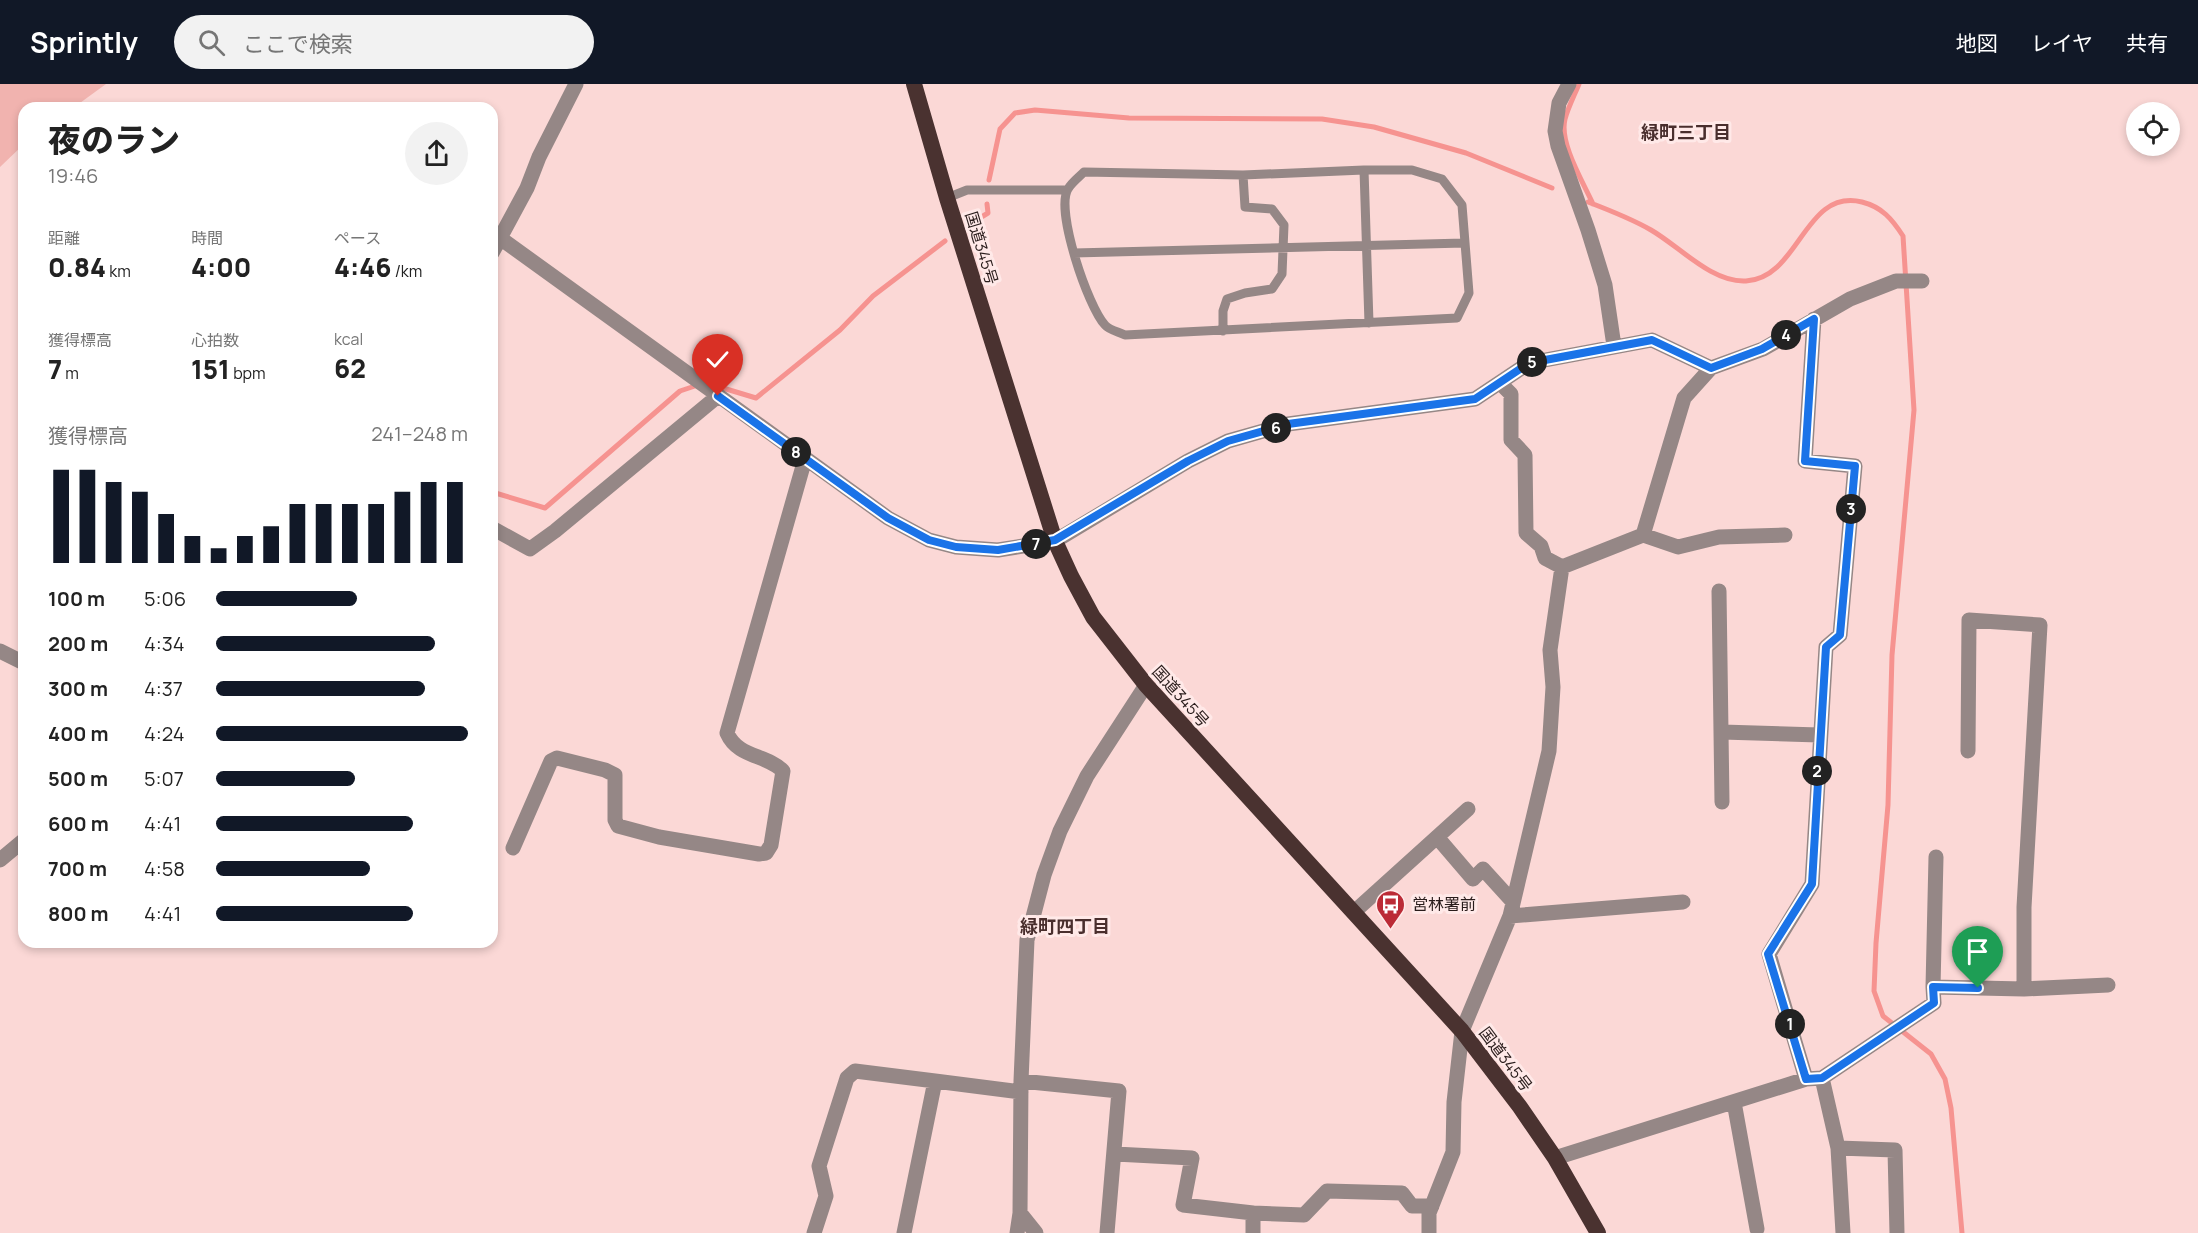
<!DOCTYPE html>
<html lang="ja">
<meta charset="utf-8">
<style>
body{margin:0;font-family:Manrope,"Noto Sans JP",sans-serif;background:#f2f2f2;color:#222;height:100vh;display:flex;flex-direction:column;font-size:22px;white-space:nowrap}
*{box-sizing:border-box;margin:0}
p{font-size:20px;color:#767676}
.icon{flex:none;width:33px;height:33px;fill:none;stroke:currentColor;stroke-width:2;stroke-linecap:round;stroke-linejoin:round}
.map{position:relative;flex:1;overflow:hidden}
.drawer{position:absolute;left:18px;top:18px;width:480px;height:846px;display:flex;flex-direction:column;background:#fff;border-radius:18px;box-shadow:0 3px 9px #0003}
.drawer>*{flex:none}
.tools{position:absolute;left:2126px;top:18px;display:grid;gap:12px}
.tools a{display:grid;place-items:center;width:54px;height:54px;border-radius:50%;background:#fff;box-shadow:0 3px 9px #0003;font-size:30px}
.pin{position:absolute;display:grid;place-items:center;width:51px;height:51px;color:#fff;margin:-62px -26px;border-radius:50% 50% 50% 0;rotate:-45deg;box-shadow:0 0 6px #0007}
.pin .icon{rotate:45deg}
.km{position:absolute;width:30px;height:30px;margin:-15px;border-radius:50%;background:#222;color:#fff;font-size:16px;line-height:30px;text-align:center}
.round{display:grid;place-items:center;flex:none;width:63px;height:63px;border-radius:32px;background:#f2f2f2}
.overview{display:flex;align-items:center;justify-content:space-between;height:102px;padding:0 30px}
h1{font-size:33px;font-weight:800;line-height:45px}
.metrics{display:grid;grid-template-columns:repeat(3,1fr);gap:9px;height:102px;padding:6px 30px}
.metrics div{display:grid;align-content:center}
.metrics b{font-size:26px;font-weight:800}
.metrics small{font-size:16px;font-weight:400}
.metrics p{font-size:16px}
.chart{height:168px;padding:12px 30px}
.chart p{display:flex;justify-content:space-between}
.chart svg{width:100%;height:108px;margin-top:6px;stroke:#111827;stroke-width:6}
ul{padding:0 30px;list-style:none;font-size:20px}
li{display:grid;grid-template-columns:96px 72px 1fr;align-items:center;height:45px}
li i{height:15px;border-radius:8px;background:#111827}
header{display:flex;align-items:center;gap:36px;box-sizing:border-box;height:84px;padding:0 30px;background:#111827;color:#fff}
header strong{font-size:28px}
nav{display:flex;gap:33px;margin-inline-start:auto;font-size:21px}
.search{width:420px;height:54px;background:#f2f2f2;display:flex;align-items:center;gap:15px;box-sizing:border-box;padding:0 21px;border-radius:33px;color:#767676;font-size:22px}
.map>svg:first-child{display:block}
.green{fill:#f1b3af}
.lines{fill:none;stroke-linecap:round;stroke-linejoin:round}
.stream{stroke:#f69390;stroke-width:5}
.service{stroke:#958786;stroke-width:9}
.minor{stroke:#958786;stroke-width:15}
.trunk{stroke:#4a3230;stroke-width:16}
.route-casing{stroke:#fff;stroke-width:12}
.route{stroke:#1a73e8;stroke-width:8}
.labels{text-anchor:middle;stroke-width:6;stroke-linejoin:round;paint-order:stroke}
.street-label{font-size:16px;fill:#291c1b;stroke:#ffe9e8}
.poi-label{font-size:16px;fill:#291c1b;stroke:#ffe9e8;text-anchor:start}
.neighbourhood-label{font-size:18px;font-weight:bold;fill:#492e2d;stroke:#ffe9e8}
</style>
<header>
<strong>Sprintly</strong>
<div class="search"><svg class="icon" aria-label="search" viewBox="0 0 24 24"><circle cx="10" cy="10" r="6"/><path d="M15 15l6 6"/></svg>ここで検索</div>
<nav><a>地図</a><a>レイヤ</a><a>共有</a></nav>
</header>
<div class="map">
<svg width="2198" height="1149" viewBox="0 0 2198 1149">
<rect width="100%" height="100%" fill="#fbd8d6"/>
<!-- green -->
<path class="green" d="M0 0H106L73 24H24V60L0 83Z"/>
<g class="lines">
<!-- stream -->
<path class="stream" d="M1579 0C1574 12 1568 24 1565 35 1559 59 1583 98 1593 120
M989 96 1000 45 1015 29 1035 26 1129 34 1322 35 1374 43 1466 69 1552 104
M1588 118C1609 126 1632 135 1651 146 1679 162 1712 199 1746 197 1800 194 1804 104 1862 118 1882 123 1892 135 1903 152L1914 326 1892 571 1888 721 1876 859 1874 907 1883 932 1931 970 1945 995 1951 1024 1962 1149
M970 140 988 129 987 120
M713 301 756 314 840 246 873 212 945 157
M492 408 545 424 680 307 698 301"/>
<!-- service -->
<path class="service" d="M1364 86H1412L1442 95 1462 121 1469 209 1457 234 1125 251C1119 248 1109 246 1105 241 1088 223 1055 126 1068 105 1071 99 1079 93 1084 88L1243 91Z
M1364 86 1369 239
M947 114 967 106H1067
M1074 169 1464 159
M1223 247V227L1227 215 1245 209 1272 205 1282 190 1284 141 1272 125 1245 123 1243 91"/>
<!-- minor -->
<path class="minor" d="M1569 0 1559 19 1555 47 1558 62 1588 146 1605 201 1614 262
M500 154 888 434 929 456 956 463 998 466 1055 457 1188 377 1228 357 1288 340 1475 315 1529 279 1652 256 1711 284 1763 265 1850 215 1896 197H1922
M492 169 527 104 539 73 576 0
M492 444 530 465 555 447 718 312
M1643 451 1678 463 1719 453 1785 451
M1562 483 1643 451 1684 314 1711 284
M1719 507 1722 718
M0 567 24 579
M1722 648 1819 651
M1437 753 1473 795 1483 785 1513 818
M513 764 551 677 557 674 605 686 615 691V736L618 742 659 753 759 770 766 769 771 761 783 687C766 670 738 674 727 649L805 375
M0 776 24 756
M1354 828 1468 725
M1510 832 1683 818
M1933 903 1936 773
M2024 905 2108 901
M1822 994 1838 1064 1843 1149
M1806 995 1822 994 1934 919 1933 903 2024 905V823L2040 541 1969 536 1968 667
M1021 997 1119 1007 1107 1149
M1734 1018 1757 1145
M1838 1064 1895 1066 1897 1149
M1115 1070 1192 1074 1183 1121 1253 1129
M1555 1074 1806 995 1769 870 1812 800 1826 563 1840 551 1855 382 1805 377 1814 235
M1020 1129 1036 1149
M814 1149 826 1112 819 1082 847 994 855 987 935 997
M904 1149 935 997 1021 1008
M1017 1149 1020 1129 1021 997 1027 856 1044 791 1060 747 1087 692 1146 601
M1253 1149V1129L1304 1131 1327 1107 1402 1109 1412 1122H1432
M1429 1149V1129L1453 1068 1454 1018 1462 947 1510 832 1549 667 1553 603 1550 566 1562 483 1545 474 1541 462 1526 449 1525 371 1511 356V310L1500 299"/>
<!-- trunk -->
<path class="trunk" d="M914 0 947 114 1055 457 1071 492 1093 533 1146 601 1462 947 1520 1023 1555 1074 1598 1149"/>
</g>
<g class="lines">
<defs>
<path id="route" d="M718 312 888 434 929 456 956 463 998 466 1055 456 1188 377 1228 357 1288 340 1475 315 1529 279 1652 256 1711 284 1762 265 1814 235 1805 377 1855 382 1840 551 1826 563 1812 800 1768 870 1806 995 1822 994 1934 919 1933 903 1978 904"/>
</defs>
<!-- route casing -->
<use href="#route" class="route-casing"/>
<!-- route -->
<use href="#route" class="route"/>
</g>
<!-- icons -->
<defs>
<symbol id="bus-pin" viewBox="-11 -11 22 30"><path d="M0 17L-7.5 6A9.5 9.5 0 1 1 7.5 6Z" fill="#bb2b36" stroke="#ffe9e8"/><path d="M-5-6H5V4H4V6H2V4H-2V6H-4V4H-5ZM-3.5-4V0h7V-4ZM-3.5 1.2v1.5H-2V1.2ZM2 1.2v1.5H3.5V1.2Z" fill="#fff"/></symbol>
</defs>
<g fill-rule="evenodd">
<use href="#bus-pin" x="1374" y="804" width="33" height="45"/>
</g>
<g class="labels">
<!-- street labels -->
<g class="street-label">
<text transform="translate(982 164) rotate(73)" y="6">国道345号</text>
<text transform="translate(1181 612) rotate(48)" y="6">国道345号</text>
<text transform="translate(1506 975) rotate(53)" y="6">国道345号</text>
</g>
<!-- poi labels -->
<g class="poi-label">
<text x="1412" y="826">営林署前</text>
</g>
<!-- neighbourhood labels -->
<g class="neighbourhood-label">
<text x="1686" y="55">緑町三丁目</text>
<text x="1065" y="849">緑町四丁目</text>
</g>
</g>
</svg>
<div class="tools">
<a><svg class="icon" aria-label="locate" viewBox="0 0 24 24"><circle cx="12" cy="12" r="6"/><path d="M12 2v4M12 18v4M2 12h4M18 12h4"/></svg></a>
</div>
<div class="pin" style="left:1978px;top:904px;background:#1e9e55"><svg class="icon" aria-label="arrive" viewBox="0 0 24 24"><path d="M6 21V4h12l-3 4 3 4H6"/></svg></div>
<div class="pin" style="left:718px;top:312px;background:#d93025"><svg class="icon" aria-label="check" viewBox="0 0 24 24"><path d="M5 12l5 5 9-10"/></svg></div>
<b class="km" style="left:1790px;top:940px">1</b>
<b class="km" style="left:1817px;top:687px">2</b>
<b class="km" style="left:1851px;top:425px">3</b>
<b class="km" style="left:1786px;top:251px">4</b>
<b class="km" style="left:1532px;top:278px">5</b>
<b class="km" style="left:1276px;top:344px">6</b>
<b class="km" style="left:1036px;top:460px">7</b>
<b class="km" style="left:796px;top:368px">8</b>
<section class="drawer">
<div class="overview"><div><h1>夜のラン</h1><p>19:46</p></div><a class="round"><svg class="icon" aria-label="share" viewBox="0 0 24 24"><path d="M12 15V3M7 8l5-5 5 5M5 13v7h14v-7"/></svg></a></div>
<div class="metrics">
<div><p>距離</p><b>0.84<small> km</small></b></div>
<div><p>時間</p><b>4:00</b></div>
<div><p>ペース</p><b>4:46<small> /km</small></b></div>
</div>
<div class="metrics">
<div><p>獲得標高</p><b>7<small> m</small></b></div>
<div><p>心拍数</p><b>151<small> bpm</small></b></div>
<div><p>kcal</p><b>62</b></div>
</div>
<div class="chart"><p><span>獲得標高</span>241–248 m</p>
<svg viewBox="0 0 160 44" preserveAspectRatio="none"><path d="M5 44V6M15 44V6M25 44V11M35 44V15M45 44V24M55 44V33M65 44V38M75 44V33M85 44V29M95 44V20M105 44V20M115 44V20M125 44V20M135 44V15M145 44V11M155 44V11"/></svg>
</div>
<ul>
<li><b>100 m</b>5:06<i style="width:56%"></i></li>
<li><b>200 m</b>4:34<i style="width:87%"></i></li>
<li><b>300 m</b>4:37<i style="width:83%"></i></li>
<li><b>400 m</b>4:24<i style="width:100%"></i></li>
<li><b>500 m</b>5:07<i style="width:55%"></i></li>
<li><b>600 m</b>4:41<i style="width:78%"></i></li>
<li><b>700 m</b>4:58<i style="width:61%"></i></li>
<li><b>800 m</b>4:41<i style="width:78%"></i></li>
</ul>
</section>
</div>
